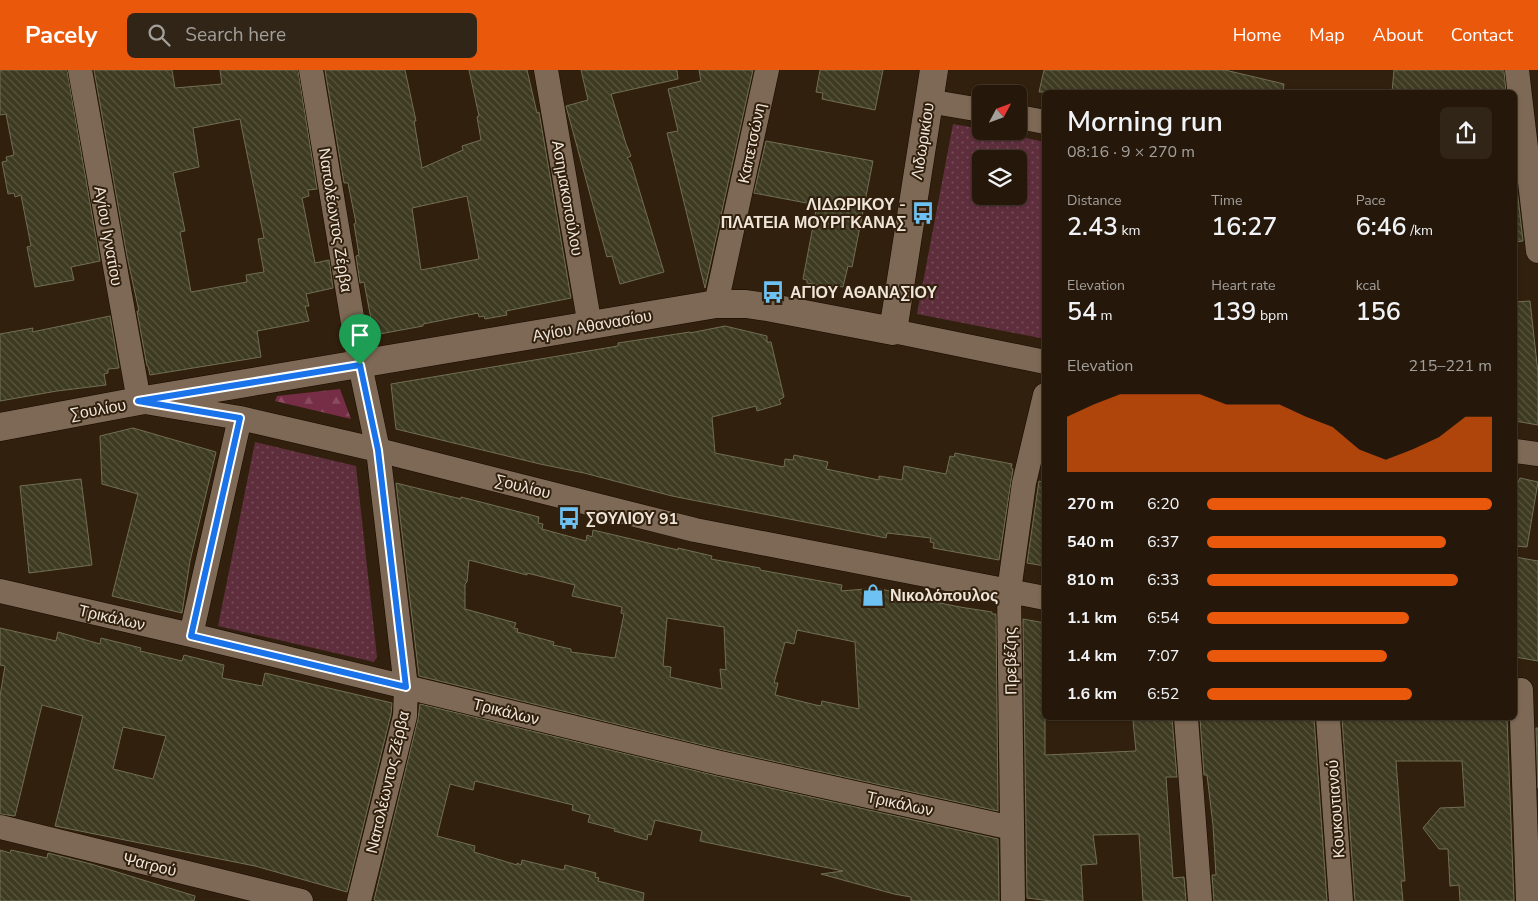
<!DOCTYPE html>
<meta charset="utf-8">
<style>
body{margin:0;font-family:"Nunito Sans",sans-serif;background:#312518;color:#f1f3f6;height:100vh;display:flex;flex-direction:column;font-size:19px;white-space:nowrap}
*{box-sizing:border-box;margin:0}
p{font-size:16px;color:#a3a09c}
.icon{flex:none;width:28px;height:28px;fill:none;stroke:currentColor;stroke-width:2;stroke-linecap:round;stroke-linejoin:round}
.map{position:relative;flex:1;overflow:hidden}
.details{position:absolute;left:1042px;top:20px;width:475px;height:630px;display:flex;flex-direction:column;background:#25180a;border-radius:8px;box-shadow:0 1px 4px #0004,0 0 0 1px #42372b}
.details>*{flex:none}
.needle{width:32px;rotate:49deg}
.fabs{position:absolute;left:972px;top:15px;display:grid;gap:10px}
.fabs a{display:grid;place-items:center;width:55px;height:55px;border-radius:8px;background:#25180a;box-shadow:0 1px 4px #0004,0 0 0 1px #42372b;font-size:25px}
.pin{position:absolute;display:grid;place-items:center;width:42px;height:42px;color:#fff;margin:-51px -21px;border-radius:50% 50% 50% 0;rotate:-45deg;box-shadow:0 0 5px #0007}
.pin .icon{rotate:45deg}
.round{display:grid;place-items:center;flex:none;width:52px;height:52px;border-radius:8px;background:#312518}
.head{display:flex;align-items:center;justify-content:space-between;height:85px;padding:0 25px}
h1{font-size:28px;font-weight:600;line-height:38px}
.stats{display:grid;grid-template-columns:repeat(3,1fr);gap:8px;height:85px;padding:5px 25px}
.stats div{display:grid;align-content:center}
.stats b{font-size:25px;font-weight:600}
.stats small{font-size:14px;font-weight:400}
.stats p{font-size:14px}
.chart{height:140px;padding:10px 25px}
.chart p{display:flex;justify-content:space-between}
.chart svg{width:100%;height:90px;margin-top:5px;fill:#ea580c;opacity:.7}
ul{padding:0 25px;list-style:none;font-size:16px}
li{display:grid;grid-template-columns:80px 60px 1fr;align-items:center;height:38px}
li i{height:12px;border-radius:6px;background:#ea580c}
header{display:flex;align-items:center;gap:30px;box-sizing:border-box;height:70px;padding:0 25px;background:#ea580c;color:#fff}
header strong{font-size:24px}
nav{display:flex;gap:28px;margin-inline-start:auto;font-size:18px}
.search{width:350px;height:45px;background:#312518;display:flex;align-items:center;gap:12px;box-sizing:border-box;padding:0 18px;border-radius:8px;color:#a3a09c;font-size:19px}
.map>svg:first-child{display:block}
.forest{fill:url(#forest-firs)}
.park{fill:url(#park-dots);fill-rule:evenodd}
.building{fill:url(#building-back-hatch);stroke:#716e53;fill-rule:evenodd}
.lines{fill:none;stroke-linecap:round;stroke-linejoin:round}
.street-casing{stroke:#180900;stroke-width:25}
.secondary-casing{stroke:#180900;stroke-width:29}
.street{stroke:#7d6955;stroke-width:24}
.secondary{stroke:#7d6955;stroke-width:28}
.route-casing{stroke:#fff;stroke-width:10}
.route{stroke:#1a73e8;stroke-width:6}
.labels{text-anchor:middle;stroke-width:4;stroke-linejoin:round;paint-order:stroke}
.street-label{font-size:16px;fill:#f0e5d9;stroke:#31200d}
.poi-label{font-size:16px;font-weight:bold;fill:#f0e5d9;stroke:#31200d;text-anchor:start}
</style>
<header>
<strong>Pacely</strong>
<div class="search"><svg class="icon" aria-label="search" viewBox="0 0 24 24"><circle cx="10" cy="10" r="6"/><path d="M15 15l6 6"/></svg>Search here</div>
<nav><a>Home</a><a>Map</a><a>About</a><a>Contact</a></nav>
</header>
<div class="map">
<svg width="1538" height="831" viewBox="0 0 1538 831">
<defs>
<pattern id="forest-firs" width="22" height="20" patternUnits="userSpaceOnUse" patternTransform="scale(1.25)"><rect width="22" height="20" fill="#762d46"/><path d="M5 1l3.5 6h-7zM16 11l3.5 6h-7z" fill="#8a4b60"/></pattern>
<pattern id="park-dots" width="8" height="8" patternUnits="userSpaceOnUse" patternTransform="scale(1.25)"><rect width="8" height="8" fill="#5e2e3c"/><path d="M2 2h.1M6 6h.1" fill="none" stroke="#754c58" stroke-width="1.8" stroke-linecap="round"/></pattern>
<pattern id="building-back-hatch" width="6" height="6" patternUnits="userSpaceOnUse" patternTransform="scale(1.25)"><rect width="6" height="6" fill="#3d3a21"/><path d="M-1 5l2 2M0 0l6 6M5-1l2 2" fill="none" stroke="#595641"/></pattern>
</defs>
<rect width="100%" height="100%" fill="#31200d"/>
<!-- forest -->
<path class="forest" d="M340 319 351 349 275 331 277 326Z"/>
<!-- park -->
<path class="park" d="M953 54 981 59V61H991L1045 72V269L917 244ZM981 89H1019V126H981Z
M255 372 356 396 377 587 374 592 218 556Z"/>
<!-- building -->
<path class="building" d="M0 0H67L100 191 71 197 74 210 35 217 27 177 31 176 21 125 15 127 14 123 8 124 2 92 7 91 6 87 14 85 6 44 0 45Z
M94 0H172L175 18 222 14 220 0H298L317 119 308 120 309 126 302 128 315 193 329 190 333 218 306 224 309 236H305L309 251 257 261 261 287 150 305 148 296H147L137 241H139L127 186ZM240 49 264 168 258 169 264 202 246 205 247 212 191 222 180 162 185 161 173 103 199 97 193 58Z
M325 0H405L416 51H414L422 98 463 80 462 76 481 70 477 47 479 46 469 0H527L537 43 539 42 571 228 506 241 507 245 485 249 484 246 479 247 478 243 423 254V256L374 265 364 212 360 213 356 186 359 185 354 154 356 153 348 113H344ZM467 126 479 189 421 200 412 138Z
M581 0H677L678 9 611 24 626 74 631 86 627 88 631 93 664 202 620 214 612 186 607 187 566 36 588 30Z
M699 0H753L705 218 667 63 678 61 668 19 701 11Z
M820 0H883L875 40 822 29 823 23 816 22Z
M1044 0H1225L1284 14 1283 22H1039Z
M1394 0H1504L1506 22H1392Z
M766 71 873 91 852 197 848 196 843 217 836 216V219L807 213V210L803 209 817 135 754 123Z
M1515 102 1523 171 1515 172Z
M1530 231 1538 303V355L1515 351V232Z
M110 246 119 298 108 299V303L104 304 106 315 57 321 0 331V264L33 258 32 262Z
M725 256 767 266V272H771L784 327 779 330 781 334 757 341 756 336 712 347 715 383 784 397 785 389 793 390 794 385 828 392 826 399 879 410V406L902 410 904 396 946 404 950 386 954 387 955 383 1012 394 1011 398 1013 399 999 490 933 478 934 473 930 472 931 468 887 463 886 468 672 426 584 403 540 394 396 359 391 314 618 276V273L690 262V263Z
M133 358 216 382 190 491 182 543 112 526 138 424 102 414 100 366Z
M1520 408 1538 412 1527 477 1515 476V420Z
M81 409 92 495 29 503 20 416Z
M1039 411 1045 413V496L1027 493Z
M396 413 461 429V427L539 447 538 453 543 454 542 459 586 471 587 465 592 467 593 460 678 480V478L712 486 711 489 760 498V500L842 515 841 521 877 518 894 522V524L960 537 992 542V544H996L998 741 723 680 419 606ZM469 490 527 505V503L575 515 572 526 622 537 621 543 624 544 615 588 571 582V579L553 575 554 572 517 562 518 559 514 558 516 553 465 539V514L467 512ZM667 548 724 557 726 600 720 599 722 619 670 607 671 597 663 596ZM797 560 855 572 859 639 822 631 821 636 816 635 775 625 778 613H774L785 572 794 574Z
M1515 487 1538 491V591L1515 587Z
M1023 549 1045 553V685L1136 681 1133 651 1172 648 1177 707H1166L1173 808 1184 807 1186 831H1143L1139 764 1093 765 1097 794 1081 795 1083 831H1051L1027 828Z
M0 558 56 571 58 562 100 574 101 568 141 578 140 581 182 591 184 585 224 595 222 608 262 616 265 603 392 633 391 644 347 822 255 796 55 756 83 646 42 635 15 746 0 744V626L5 596 0 595ZM123 657 166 666 153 709 113 699Z
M420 634 717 706 998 769 999 831H911V827L894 824 821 804 843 801 700 771 702 761 655 750 651 765 648 764 647 770 614 761 615 759 588 752 590 745 572 740 573 735 475 711 473 720 450 714 437 766 475 776 474 782 517 795V793L521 795 522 790 559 799 564 800 565 795 596 803 595 807 599 808 598 811 644 823 643 831H378L374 830 418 649Z
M1200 648H1314L1327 831H1214L1212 805H1216L1213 755 1207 705H1204Z
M1342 648H1507L1514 831H1460L1459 815 1450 816 1448 779H1439L1423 758 1440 738 1465 737 1462 691H1396L1405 811H1401L1403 831H1355Z
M1536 658H1538V718Z
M0 780 10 783 11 780 47 788 48 783 91 794 195 826 194 831H0Z"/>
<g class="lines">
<defs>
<path id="street" d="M80 0 139 331 240 348 378 380 695 460 1045 528
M311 0 360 295 378 380 406 617 405 646 359 831
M546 0 590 256
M1517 0 1538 181
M928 31 981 40
M1019 47 1045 52
M716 234 767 0
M893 261 1045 292
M1515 381 1538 384
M0 521 191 565 720 693 1012 758
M191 565 240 348
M1521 620 1528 831
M1186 648 1200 831
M1328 648 1341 831
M0 757 301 831
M1013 831 1009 521 1024 413 1045 325"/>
<path id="secondary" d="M0 357 139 331 716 234H746L767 237 893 261 934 0"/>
</defs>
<!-- street casing -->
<use href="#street" class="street-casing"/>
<!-- secondary casing -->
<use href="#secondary" class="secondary-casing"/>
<!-- street -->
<use href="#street" class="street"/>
<!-- secondary -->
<use href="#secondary" class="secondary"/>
</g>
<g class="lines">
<defs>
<path id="route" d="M360 295 378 380 406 617 191 566 240 348 138 331Z"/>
</defs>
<!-- route casing -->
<use href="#route" class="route-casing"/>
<!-- route -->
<use href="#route" class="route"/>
</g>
<!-- icons -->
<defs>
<symbol id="bus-bare" viewBox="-9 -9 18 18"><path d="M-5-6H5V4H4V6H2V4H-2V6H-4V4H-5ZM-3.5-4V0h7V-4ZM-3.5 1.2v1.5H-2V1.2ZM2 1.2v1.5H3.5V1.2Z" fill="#6ec2f3" stroke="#31200d" stroke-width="2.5" paint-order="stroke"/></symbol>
<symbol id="shop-bare" viewBox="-9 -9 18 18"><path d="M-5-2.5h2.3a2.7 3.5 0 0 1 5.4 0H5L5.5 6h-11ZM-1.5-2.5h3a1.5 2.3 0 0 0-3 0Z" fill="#6ec2f3" stroke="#31200d" stroke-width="2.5" paint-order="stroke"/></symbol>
</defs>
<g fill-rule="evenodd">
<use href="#bus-bare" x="907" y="127" width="32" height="32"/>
<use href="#bus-bare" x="757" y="206" width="32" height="32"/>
<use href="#bus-bare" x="553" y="432" width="32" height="32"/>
<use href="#shop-bare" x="857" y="509" width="32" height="32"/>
</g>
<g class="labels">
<!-- street labels -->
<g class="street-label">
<text transform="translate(922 71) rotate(-81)" y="6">Λιδωρικίου</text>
<text transform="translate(751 73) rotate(-78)" y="6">Καπετσώνη</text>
<text transform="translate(568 128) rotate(80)" y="6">Ασημακοπούλου</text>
<text transform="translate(336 150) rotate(81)" y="6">Ναπολέωντος Ζέρβα</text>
<text transform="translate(109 166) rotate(80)" y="6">Αγίου Ιγνατίου</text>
<text transform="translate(592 255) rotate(-10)" y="6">Αγίου Αθανασίου</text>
<text transform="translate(98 339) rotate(-10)" y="6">Σουλίου</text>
<text transform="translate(523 416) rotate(14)" y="6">Σουλίου</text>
<text transform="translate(112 547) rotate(13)" y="6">Τρικάλων</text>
<text transform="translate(1010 591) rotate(-91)" y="6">Πρεβέζης</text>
<text transform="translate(506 641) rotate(14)" y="6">Τρικάλων</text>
<text transform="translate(387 712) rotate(-77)" y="6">Ναπολέωντος Ζέρβα</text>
<text transform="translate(900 733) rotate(12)" y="6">Τρικάλων</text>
<text transform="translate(1335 739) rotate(-94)" y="6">Κουκουτιανού</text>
<text transform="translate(150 794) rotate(14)" y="6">Ψαrρού</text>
</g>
<!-- poi labels -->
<g class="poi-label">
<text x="906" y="140" text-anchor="end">ΛΙΔΩΡΙΚΟΥ -<tspan x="906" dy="18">ΠΛΑΤΕΙΑ ΜΟΥΡΓΚΑΝΑΣ</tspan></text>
<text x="790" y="228">ΑΓΙΟΥ ΑΘΑΝΑΣΙΟΥ</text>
<text x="586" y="454">ΣΟΥΛΙΟΥ 91</text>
<text x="890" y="531">Νικολόπουλος</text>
</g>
</g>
</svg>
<div class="fabs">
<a><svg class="needle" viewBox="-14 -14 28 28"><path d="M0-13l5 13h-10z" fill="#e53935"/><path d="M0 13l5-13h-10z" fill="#a3a09c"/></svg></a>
<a><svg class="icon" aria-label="layers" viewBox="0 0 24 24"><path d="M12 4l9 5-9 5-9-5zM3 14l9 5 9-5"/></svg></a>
</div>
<div class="pin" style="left:360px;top:295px;background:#1e9e55"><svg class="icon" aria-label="arrive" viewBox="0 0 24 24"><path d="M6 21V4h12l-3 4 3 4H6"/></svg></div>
<section class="details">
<div class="head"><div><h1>Morning run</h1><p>08:16 · 9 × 270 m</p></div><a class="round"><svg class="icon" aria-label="share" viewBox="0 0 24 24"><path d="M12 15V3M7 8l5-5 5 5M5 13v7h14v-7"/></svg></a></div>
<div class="stats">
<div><p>Distance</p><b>2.43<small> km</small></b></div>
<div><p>Time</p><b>16:27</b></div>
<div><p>Pace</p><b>6:46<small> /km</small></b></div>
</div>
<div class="stats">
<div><p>Elevation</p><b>54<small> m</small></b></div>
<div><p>Heart rate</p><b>139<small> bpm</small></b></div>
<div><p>kcal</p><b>156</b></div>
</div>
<div class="chart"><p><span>Elevation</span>215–221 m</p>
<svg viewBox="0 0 160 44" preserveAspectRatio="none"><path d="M0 44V17L10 11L20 6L30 6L40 6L50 6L60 11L70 11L80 11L90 17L100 22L110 33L120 38L130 33L140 27L150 17L160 17V44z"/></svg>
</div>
<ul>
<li><b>270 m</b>6:20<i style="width:100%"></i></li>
<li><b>540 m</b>6:37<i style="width:84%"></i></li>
<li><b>810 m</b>6:33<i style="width:88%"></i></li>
<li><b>1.1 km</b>6:54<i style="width:71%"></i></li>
<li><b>1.4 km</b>7:07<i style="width:63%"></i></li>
<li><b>1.6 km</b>6:52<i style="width:72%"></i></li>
</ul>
</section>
</div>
